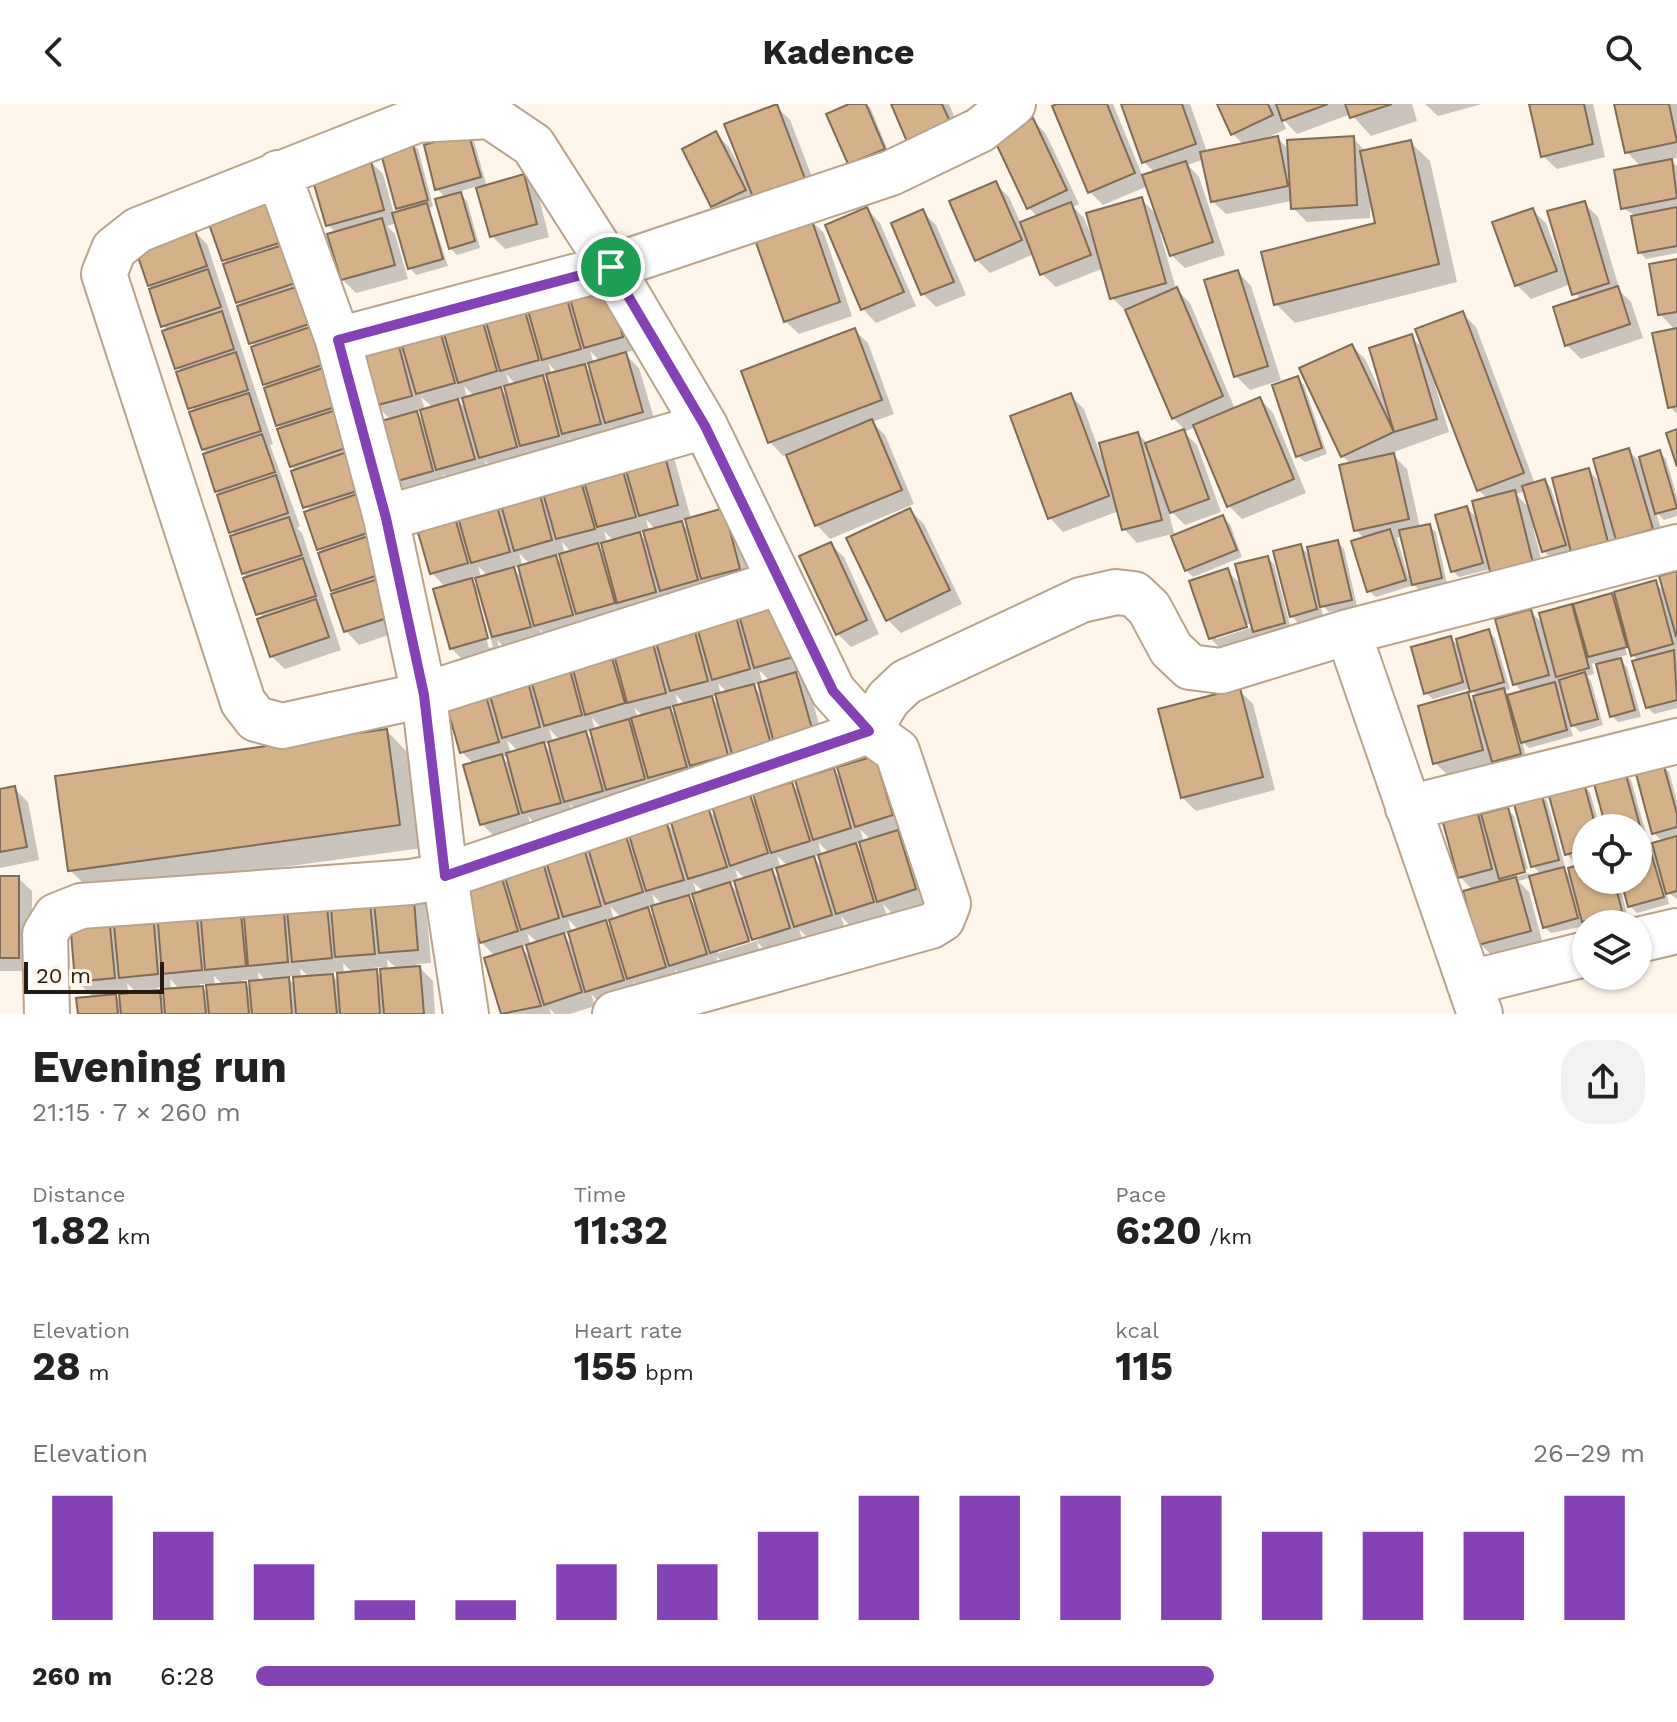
<!DOCTYPE html>
<meta charset="utf-8">
<style>
body{margin:0;font-family:"Work Sans",sans-serif;background:#f2f2f2;color:#222;height:100vh;display:flex;flex-direction:column;font-size:30px;white-space:nowrap}
*{box-sizing:border-box;margin:0}
p{font-size:26px;color:#767676}
.icon{flex:none;width:44px;height:44px;fill:none;stroke:currentColor;stroke-width:2;stroke-linecap:round;stroke-linejoin:round}
.map{position:relative;height:910px;overflow:hidden}
.panel{display:flex;flex-direction:column;background:#fff;flex:1}
.panel>*{flex:none}
.fabs{position:absolute;left:1572px;top:710px;display:grid;gap:16px}
.fabs a{display:grid;place-items:center;width:80px;height:80px;border-radius:50%;background:#fff;box-shadow:0 2px 6px #0004;font-size:40px}
.scale{position:absolute;left:24px;bottom:20px;width:140px;box-sizing:border-box;padding-left:8px;border:4px solid #241c12;border-top:0;font-size:22px;line-height:28px;white-space:nowrap;color:#241c12;-webkit-text-stroke:6px #fef5eb;paint-order:stroke}
.pin{position:absolute;display:grid;place-items:center;width:68px;height:68px;color:#fff;margin:-34px;border:4px solid #fff;border-radius:50%;box-shadow:0 2px 8px #0007}
.round{display:grid;place-items:center;flex:none;width:84px;height:84px;border-radius:32px;background:#f2f2f2}
.headline{display:flex;align-items:center;justify-content:space-between;height:136px;padding:0 32px}
h1{font-size:44px;font-weight:700;line-height:60px}
.figures{display:grid;grid-template-columns:repeat(3,1fr);gap:12px;height:136px;padding:8px 32px}
.figures div{display:grid;align-content:center}
.figures b{font-size:40px;font-weight:700}
.figures small{font-size:22px;font-weight:400}
.figures p{font-size:22px}
.chart{height:224px;padding:16px 32px}
.chart p{display:flex;justify-content:space-between}
.chart svg{width:100%;height:144px;margin-top:8px;stroke:#8542b6;stroke-width:6}
ul{padding:0 32px;list-style:none;font-size:26px}
li{display:grid;grid-template-columns:128px 96px 1fr;align-items:center;height:60px}
li i{height:20px;border-radius:10px;background:#8542b6}
header{display:flex;justify-content:space-between;align-items:center;height:104px;padding:0 32px;background:#fff;font-size:36px;font-weight:700}
.map>svg:first-child{display:block}
.shadow{fill:#0003;fill-rule:evenodd}
.building{fill:#d4b189;stroke:#806c55;stroke-width:2}
.lines{fill:none;stroke-linecap:round;stroke-linejoin:round}
.minor-casing{stroke:#b9a38b;stroke-width:48}
.minor{stroke:#fff;stroke-width:44}
.route-casing{stroke:#fff;stroke-width:16}
.route{stroke:#8542b6;stroke-width:10}
</style>
<header><svg class="icon" aria-label="back" viewBox="0 0 24 24"><path d="M15 5l-7 7 7 7"/></svg>Kadence<svg class="icon" aria-label="search" viewBox="0 0 24 24"><circle cx="10" cy="10" r="6"/><path d="M15 15l6 6"/></svg></header>
<div class="map">
<svg width="1677" height="910" viewBox="0 0 1677 910">
<rect width="100%" height="100%" fill="#fef5eb"/>
<!-- shadow -->
<path class="shadow" d="M855 0 870 3 890 51 856 65 850 59Z
M893 0H949L964 36Z
M1062 0H1113L1143 73 1155 69 1144 58 1123 0H1190L1207 48 1244 41 1232 29 1219 0H1412L1417 17 1371 32 1351 10 1297 30 1281 13 1286 25 1262 36 1278 34 1289 46 1353 34 1366 48 1410 38 1430 57 1457 178 1295 219 1276 200 1378 121 1371 89 1370 114 1307 118 1293 104 1292 97 1226 110 1212 97 1204 55 1188 61 1199 73 1225 151 1185 164 1171 151 1164 128 1160 129 1176 185 1190 199 1235 305 1260 295 1273 309 1306 389 1242 415 1229 402 1196 323 1184 328 1197 341 1221 408 1185 421 1167 403 1175 432 1223 413 1230 420 1242 453 1193 473 1186 466 1172 430 1137 439 1124 425 1119 407 1063 428 1050 414 1070 291 1084 305 1101 352 1138 330 1148 340 1186 327 1173 314 1126 207 1112 194 1104 164 1056 183 1042 170 1034 150 990 169 977 156 995 80 1009 93 1021 120 1038 113 1029 104 1033 16 1046 30 1079 100 1073 103 1084 114 1091 131 1141 95 1158 112 1148 82 1103 101 1090 88Z
M1425 0H1482L1438 12Z
M1531 0H1593L1605 53 1557 65 1543 52Z
M1616 0H1677V54L1670 55 1677 62V149L1646 155 1640 148 1633 110 1623 104 1641 63 1627 48Z
M776 2 790 16 821 96 726 115 713 102 716 30 729 43 741 65 743 64Z
M468 30 474 37 487 83 523 72 537 86 549 133 505 145 492 132 478 82 458 88 467 97 480 144 457 151 450 144 446 94 437 85Z
M411 39 418 45 433 102 429 104 448 162 416 171 410 164 397 119 387 122 395 130 408 175 356 189 342 175 336 129 328 121 369 56 383 70 394 110 402 108 398 104Z
M1584 99 1598 113 1620 187 1631 198 1643 234 1581 255 1567 241 1580 196 1571 180 1531 195 1517 181 1494 120 1532 106 1546 119 1564 167Z
M269 102 415 522 359 541 346 527 297 367 291 362 229 161 224 156Z
M867 105 880 119 916 202 876 219 863 205Z
M923 108 936 121 966 191 936 203 923 190Z
M810 116 824 129 852 212 799 230 785 217Z
M194 127 207 140 273 340 270 341 300 422 297 424 302 429 341 546 285 565 271 552 263 515 244 469 235 432 217 387 208 350 203 345 195 308 150 181Z
M1677 157V310L1670 303 1675 226 1660 210Z
M1238 168 1251 182 1281 276 1250 286 1236 272 1207 178Z
M605 175 635 246 624 249 639 264 656 321 620 332 610 322 613 334 577 343 569 334 572 345 536 355 527 346 529 356 494 366 485 357 488 368 451 378 443 370 445 380 410 390 396 377 391 316 376 301 360 244ZM590 247 601 258 594 260ZM548 259 558 269 552 271ZM590 259 593 271 583 261ZM506 270 517 281 510 282ZM548 271 551 282 541 273ZM464 282 474 292 467 294ZM506 282 509 294 499 284ZM421 293 428 299 433 304 425 306ZM464 294 468 307 457 296ZM422 306 425 318 415 308Z
M1462 209 1476 223 1535 380 1545 377 1551 384 1560 413 1589 367 1602 380 1628 346 1643 361 1659 348 1666 355 1677 393V412L1664 416 1656 408 1665 439 1632 449 1616 433 1621 451 1551 454 1544 447 1537 423 1533 424 1546 473 1491 465 1459 473 1452 467 1467 404 1479 416 1488 395 1478 386 1438 280 1435 281 1449 328 1391 349 1407 365 1420 424 1429 422 1436 428 1447 480 1420 487 1414 481 1376 493 1369 487 1365 435 1356 426 1352 361 1342 352 1352 242 1365 255 1382 291 1411 233 1426 247ZM1526 387 1531 406 1516 390ZM1403 432 1412 471 1408 472 1397 434Z
M854 226 868 239 894 310 872 318 885 331 914 400 830 435 817 421 787 350 783 352 770 338Z
M1297 274 1304 281 1327 350 1305 358 1298 352Z
M661 343 675 357 691 415 737 420 753 478 675 499 665 489 668 501 633 511 625 503 627 512 591 523 582 514 585 525 549 535 540 525 543 536 507 546 497 536 500 548 465 558 451 544 446 484 432 469 415 412ZM646 415 656 426 649 427ZM687 415 691 429 680 417ZM604 427 614 437 607 439ZM645 427 648 439 638 429ZM562 438 572 449 565 451ZM603 439 606 451 597 441ZM519 449 530 460 523 463ZM561 450 565 462 554 452ZM478 462 488 472 481 474ZM520 462 523 475 512 464ZM477 474 481 486 471 476ZM474 490H478L493 543 489 544Z
M910 406 924 420 962 500 901 529 888 516Z
M1337 438 1344 445 1357 502 1329 508 1320 499 1323 512 1298 519 1292 512 1300 442 1311 453Z
M830 440 844 453 879 530 851 543 837 529Z
M1267 454 1274 460 1291 525 1224 548 1210 534 1227 467 1243 482ZM1255 518 1257 522 1216 535V531Z
M1677 469V604L1654 610 1647 603 1639 557 1631 550 1616 496H1612L1627 551 1618 553 1627 563 1641 613 1618 618 1612 612 1597 558 1592 560 1594 570 1587 572 1591 577 1603 621 1580 628 1568 616 1573 632 1529 644 1522 637 1527 656 1449 672 1435 659 1467 591 1478 601V593L1471 584 1433 595 1426 589 1450 534 1461 544 1489 528 1495 534 1510 585 1504 587 1509 592 1523 589 1515 580 1530 507 1545 522 1571 502 1578 509 1611 491 1619 499 1655 478 1666 490Z
M775 495 805 566 795 569 809 584 825 642 622 698 612 689 615 700 580 710 570 700 573 712 537 721 528 712 531 723 495 733 482 720 474 660 462 648 446 590ZM759 566 771 578 763 580ZM718 579 728 589 721 591ZM760 579 763 593 752 581ZM675 590 686 601 679 603ZM717 591 721 603 710 593ZM634 603 644 613 638 614ZM676 603 679 614 669 604ZM592 614 602 624 595 626ZM633 614 636 625 627 616ZM549 625 560 636 553 638ZM592 626 596 639 584 628ZM507 636 519 648 511 650ZM550 638 553 650 543 640ZM508 652 511 662 502 653Z
M1239 586 1253 600 1275 686 1196 707 1182 693Z
M387 627 410 651 422 744 93 789 70 766Z
M874 654 888 668 906 724 896 727 911 742 928 798 893 810 883 800 887 812 851 823 841 812 845 825 810 836 799 825 803 837 768 849 757 838 761 851 726 862 716 852 720 863 684 875 675 865 678 877 643 887 633 878 637 889 601 900 591 890 595 902 570 910H555L549 904 551 910H503L487 856 496 853 481 838 499 770 509 780 541 757 551 767 583 744 593 753 624 731 634 741 666 719 676 729 707 705 718 716 749 693 759 702 791 680 801 689 833 666 843 676ZM860 725 871 736 864 738ZM818 738 829 749 822 752ZM861 738 865 751 854 740ZM820 751 824 765 812 753ZM777 752 788 762 781 764ZM778 764 782 778 771 766ZM735 765 745 775 739 777ZM736 777 740 791 729 779ZM693 778 704 788 697 790ZM652 790 663 801 656 803ZM694 790 698 803 687 792ZM610 802 622 814 614 816ZM653 802 657 815 646 805ZM568 815 579 827 572 829ZM611 816 615 828 605 818ZM570 828 574 842 562 831ZM527 829 538 839 531 842ZM758 833 759 836 718 849V845ZM528 841 532 855 520 843Z
M1662 661 1669 668 1677 697V795L1666 787 1669 800 1637 809 1630 802 1623 776H1638V743L1648 741 1657 750 1663 738 1654 729Z
M1624 669 1631 676 1646 729 1638 731V724H1608L1595 677Z
M1583 681 1590 688 1600 724H1586V753L1573 757 1567 750Z
M14 684 28 698 39 756 0 764V687Z
M1540 690 1547 697 1565 762 1561 763 1572 774 1586 761V776H1618L1628 813 1551 829 1544 823 1531 774 1518 777 1529 788 1543 840 1494 853 1480 840 1473 786 1460 773 1473 696 1487 711 1507 705 1514 712 1528 765 1503 772V776L1529 769 1530 774 1542 771 1533 762Z
M0 774H18L32 787V867H0Z
M413 786 426 800 431 859 416 860 433 877 435 910H80L94 894 77 877 72 818ZM387 855 398 866 388 867ZM343 859 354 870H344ZM382 863 383 874 372 864ZM300 864 310 874 301 875ZM258 868 267 878H259ZM339 868 340 879 329 869ZM214 872 224 882H215ZM295 872 296 882 286 873ZM170 875 180 886H171ZM242 876H251L252 887ZM127 879 138 890 122 899 112 888 128 887ZM199 880H208L209 891ZM165 883 166 894 156 884Z"/>
<!-- building -->
<path class="building" d="M777 0 808 83 757 103 724 20Z
M849 0H866L885 45 848 60 826 10Z
M891 0H942L952 22 908 40Z
M1057 0H1107L1135 69 1088 89 1052 2Z
M1121 0H1182L1196 40 1142 59Z
M1217 0H1268L1273 11 1231 31Z
M1276 0H1328L1282 17Z
M1345 0H1392L1350 14Z
M1529 0H1584L1593 40 1541 53Z
M1614 0H1669L1677 38 1625 49Z
M1033 14 1067 86 1027 105 993 33Z
M716 27 746 86 711 103 682 45Z
M468 28 481 73 435 86 424 41Z
M1278 32 1288 82 1211 98 1200 48Z
M1354 32 1357 101 1291 105 1287 36Z
M1411 36 1439 160 1274 201 1261 148 1375 119 1360 47Z
M412 37 428 96 396 105 380 46Z
M370 54 384 106 326 122 311 70Z
M1672 55 1677 94 1621 105 1614 66Z
M1186 57 1213 138 1170 152 1142 71Z
M524 70 537 120 490 133 476 84Z
M996 77 1022 136 975 157 949 97Z
M461 88 475 137 449 145 435 95Z
M1142 93 1166 179 1110 195 1086 109Z
M1585 97 1609 179 1572 191 1547 107Z
M1071 98 1091 151 1040 171 1020 118Z
M269 99 282 138 222 157 209 120Z
M427 99 443 155 408 165 392 109Z
M867 103 904 188 861 206 825 121Z
M1677 103V142L1638 149 1631 112Z
M1533 104 1557 167 1515 182 1492 118Z
M923 105 954 178 921 191 891 119Z
M382 114 395 161 341 176 327 130Z
M811 114 840 198 784 218 754 133Z
M194 124 207 162 148 182 135 144Z
M283 141 295 179 236 199 223 160Z
M1677 155V208L1658 211 1649 160Z
M208 165 221 203 161 223 149 185Z
M1238 166 1268 262 1234 273 1204 176Z
M606 173 623 233 584 244 567 184Z
M1618 182 1630 220 1565 242 1553 203Z
M296 183 309 220 249 240 237 202Z
M1177 183 1223 292 1172 315 1125 206Z
M564 185 581 245 542 256 525 196Z
M522 197 539 256 500 267 483 207Z
M222 207 234 245 175 265 162 227Z
M1463 207 1524 369 1477 387 1415 225Z
M480 208 497 267 458 279 441 219Z
M438 220 455 279 416 290 399 231Z
M310 223 322 261 263 281 251 243Z
M855 224 882 296 768 339 741 267Z
M1677 224V302L1668 304 1652 229Z
M1412 230 1437 315 1394 328 1369 244Z
M396 231 412 292 374 302 357 242Z
M1352 240 1394 328 1341 353 1299 264Z
M236 248 248 286 188 305 176 268Z
M626 248 643 308 605 319 588 259Z
M585 260 601 320 562 330 546 270Z
M323 264 335 303 276 322 264 284Z
M543 271 559 332 520 342 504 282Z
M1298 272 1322 344 1296 353 1272 281Z
M501 283 517 343 479 354 462 294Z
M249 289 261 327 202 346 189 308Z
M1071 289 1109 392 1048 415 1010 312Z
M1260 293 1294 375 1227 403 1193 321Z
M458 295 475 355 436 366 420 306Z
M336 306 349 343 290 363 277 325Z
M417 307 433 367 394 378 378 318Z
M872 315 902 386 815 422 786 351Z
M1184 325 1209 395 1170 409 1145 339Z
M1677 325V363L1666 329Z
M1138 328 1162 416 1122 426 1099 339Z
M262 330 275 368 215 388 203 350Z
M662 341 678 401 639 412 622 352Z
M1629 344 1653 425 1616 436 1593 355Z
M1660 346 1677 404 1655 410 1639 353Z
M350 347 363 385 303 404 291 367Z
M1394 349 1409 415 1354 427 1339 361Z
M619 353 636 413 597 423 580 363Z
M577 364 595 425 556 435 539 375Z
M1589 364 1608 438 1571 448 1552 374Z
M276 371 288 409 229 429 217 391Z
M1545 375 1566 441 1542 448 1522 382Z
M536 376 552 436 514 447 497 387Z
M1515 386 1533 459 1491 471 1472 397Z
M363 388 376 426 317 446 304 408Z
M493 388 510 448 471 459 454 399Z
M451 400 468 459 430 470 413 411Z
M1467 402 1483 459 1451 468 1435 411Z
M724 404 740 465 701 475 685 415Z
M910 404 950 486 886 517 846 434Z
M1223 411 1237 446 1185 467 1171 432Z
M289 413 302 451 242 470 230 432Z
M682 417 698 476 660 487 643 427Z
M1430 420 1442 474 1412 481 1399 426Z
M1390 425 1406 476 1367 488 1351 437Z
M640 428 656 488 617 499 601 439Z
M377 429 390 467 331 487 318 449Z
M1338 436 1352 496 1320 503 1307 443Z
M831 438 867 516 836 531 799 452Z
M598 439 615 499 576 510 559 450Z
M1301 440 1317 505 1290 513 1273 447Z
M556 451 573 511 534 522 518 462Z
M1268 452 1285 519 1253 528 1235 460Z
M303 454 316 492 256 511 243 474Z
M514 463 531 523 492 533 475 474Z
M1228 464 1247 523 1209 535 1189 477Z
M1677 467V531L1676 532 1659 472Z
M391 471 403 509 344 528 331 490Z
M472 474 488 534 450 545 433 485Z
M1656 476 1673 540 1631 552 1614 488Z
M1612 489 1627 543 1588 553 1573 500Z
M776 493 793 553 754 564 737 504Z
M316 495 329 533 270 553 257 515Z
M1572 500 1589 564 1556 573 1539 509Z
M734 505 750 565 712 576 695 516Z
M1531 505 1549 571 1513 581 1495 515Z
M692 517 708 577 670 587 653 528Z
M1489 525 1504 578 1470 588 1456 535Z
M650 528 666 589 627 599 611 539Z
M1451 532 1463 578 1424 590 1411 543Z
M608 540 625 599 585 611 569 550Z
M1674 546 1677 596 1646 604 1632 557Z
M566 551 582 611 544 622 527 562Z
M1621 554 1635 606 1610 613 1596 560Z
M524 563 540 623 502 634 485 574Z
M796 568 813 628 774 639 758 579Z
M1585 568 1598 615 1571 622 1559 576Z
M482 578 499 638 460 649 443 589Z
M1555 578 1567 626 1521 639 1507 591Z
M754 580 771 640 732 650 715 590Z
M1240 584 1263 673 1181 694 1158 605Z
M1504 584 1521 650 1492 658 1473 592Z
M1468 588 1483 646 1433 660 1418 602Z
M712 592 728 651 690 662 673 602Z
M670 603 687 663 648 674 631 614Z
M629 615 645 675 606 686 590 626Z
M387 625 400 721 68 767 55 672Z
M586 627 603 687 564 698 548 638Z
M544 638 561 699 522 709 506 649Z
M502 650 519 710 480 721 463 661Z
M875 652 893 711 855 723 837 663Z
M1663 659 1677 710V723L1652 730 1635 666Z
M834 664 851 724 813 736 795 676Z
M1625 667 1640 722 1606 724 1593 676Z
M792 678 810 737 771 749 753 690Z
M1584 679 1596 724H1586V745L1565 751 1548 688Z
M15 682 27 743 0 748V685Z
M1541 688 1559 756 1531 763 1513 696Z
M750 690 768 749 730 762 712 702Z
M1474 694 1492 765 1458 774 1439 704Z
M708 703 727 763 688 775 670 715Z
M1508 703 1525 768 1499 775 1481 710Z
M666 717 684 776 646 787 628 728Z
M898 726 916 785 877 798 859 738Z
M625 729 643 788 605 800 587 741Z
M1677 732V787L1666 790 1652 739Z
M856 739 874 798 836 810 818 751Z
M1648 739 1664 793 1628 803 1621 776H1638V741Z
M583 741 601 802 563 813 545 754Z
M814 752 832 811 794 823 776 764Z
M542 755 559 814 521 826 503 767Z
M1586 759V776H1614L1622 807 1582 818 1568 764Z
M1564 763 1578 814 1543 824 1529 772Z
M772 765 790 824 752 836 734 777Z
M500 768 518 827 480 839 462 779Z
M0 772H19V854H0Z
M1516 773 1531 827 1478 841 1463 787Z
M730 778 749 837 710 849 692 790Z
M413 784 418 846 379 849 373 788Z
M369 788 375 850 335 853 330 792Z
M689 791 707 850 669 862 651 802Z
M326 792 332 854 292 858 286 796Z
M283 796 288 858 248 862 243 800Z
M240 800 246 862 205 866 200 803Z
M648 803 666 863 627 875 609 816Z
M196 804 202 866 162 870 157 807Z
M153 808 158 870 119 874 113 811Z
M109 812 115 874 75 878 70 816Z
M606 816 624 876 585 888 568 828Z
M564 829 582 888 544 901 526 841Z
M522 842 541 902 501 910 484 854Z
M420 862 424 910H384L380 865Z
M377 865 380 910H340L337 869Z
M333 870 337 910H296L293 873Z
M289 873 292 910H252L249 877Z
M246 878 249 910H209L206 881Z
M203 882 206 910H165L163 885Z
M160 886 162 910H121L119 890Z
M116 890 118 910H78L76 894Z"/>
<g class="lines">
<defs>
<path id="minor" d="M278 69 338 236 386 414 424 591 445 772 466 910
M338 236 611 163 891 69 980 26 1013 0
M386 414 705 322
M780 478 424 591 282 622 256 615 243 598 104 170 114 145 138 126 417 16 490 12 533 41 611 163 705 322 833 587 869 627 888 595 906 578 1081 496 1116 488 1134 490 1149 504 1171 545 1190 563 1221 567 1348 528 1677 443
M1348 528 1480 910
M1408 704 1677 637
M1638 836 1677 827
M1469 879 1586 850
M47 910 45 830 56 812 81 802 411 778 445 772 869 627 897 647 948 800 942 815 931 822 615 910"/>
</defs>
<!-- minor casing -->
<use href="#minor" class="minor-casing"/>
<!-- minor -->
<use href="#minor" class="minor"/>
</g>
<g class="lines">
<defs>
<path id="route" d="M611 163 705 322 833 587 869 627 445 772 424 591 386 414 338 236Z"/>
</defs>
<!-- route casing -->
<use href="#route" class="route-casing"/>
<!-- route -->
<use href="#route" class="route"/>
</g>
</svg>
<div class="fabs">
<a><svg class="icon" aria-label="locate" viewBox="0 0 24 24"><circle cx="12" cy="12" r="6"/><path d="M12 2v4M12 18v4M2 12h4M18 12h4"/></svg></a>
<a><svg class="icon" aria-label="layers" viewBox="0 0 24 24"><path d="M12 4l9 5-9 5-9-5zM3 14l9 5 9-5"/></svg></a>
</div>
<div class="scale">20 m</div>
<div class="pin" style="left:611px;top:163px;background:#1e9e55"><svg class="icon" aria-label="arrive" viewBox="0 0 24 24"><path d="M6 21V4h12l-3 4 3 4H6"/></svg></div>
</div>
<section class="panel">
<div class="headline"><div><h1>Evening run</h1><p>21:15 · 7 × 260 m</p></div><a class="round"><svg class="icon" aria-label="share" viewBox="0 0 24 24"><path d="M12 15V3M7 8l5-5 5 5M5 13v7h14v-7"/></svg></a></div>
<div class="figures">
<div><p>Distance</p><b>1.82<small> km</small></b></div>
<div><p>Time</p><b>11:32</b></div>
<div><p>Pace</p><b>6:20<small> /km</small></b></div>
</div>
<div class="figures">
<div><p>Elevation</p><b>28<small> m</small></b></div>
<div><p>Heart rate</p><b>155<small> bpm</small></b></div>
<div><p>kcal</p><b>115</b></div>
</div>
<div class="chart"><p><span>Elevation</span>26–29 m</p>
<svg viewBox="0 0 160 44" preserveAspectRatio="none"><path d="M5 44V6M15 44V17M25 44V27M35 44V38M45 44V38M55 44V27M65 44V27M75 44V17M85 44V6M95 44V6M105 44V6M115 44V6M125 44V17M135 44V17M145 44V17M155 44V6"/></svg>
</div>
<ul>
<li><b>260 m</b>6:28<i style="width:69%"></i></li>
</ul>
</section>
